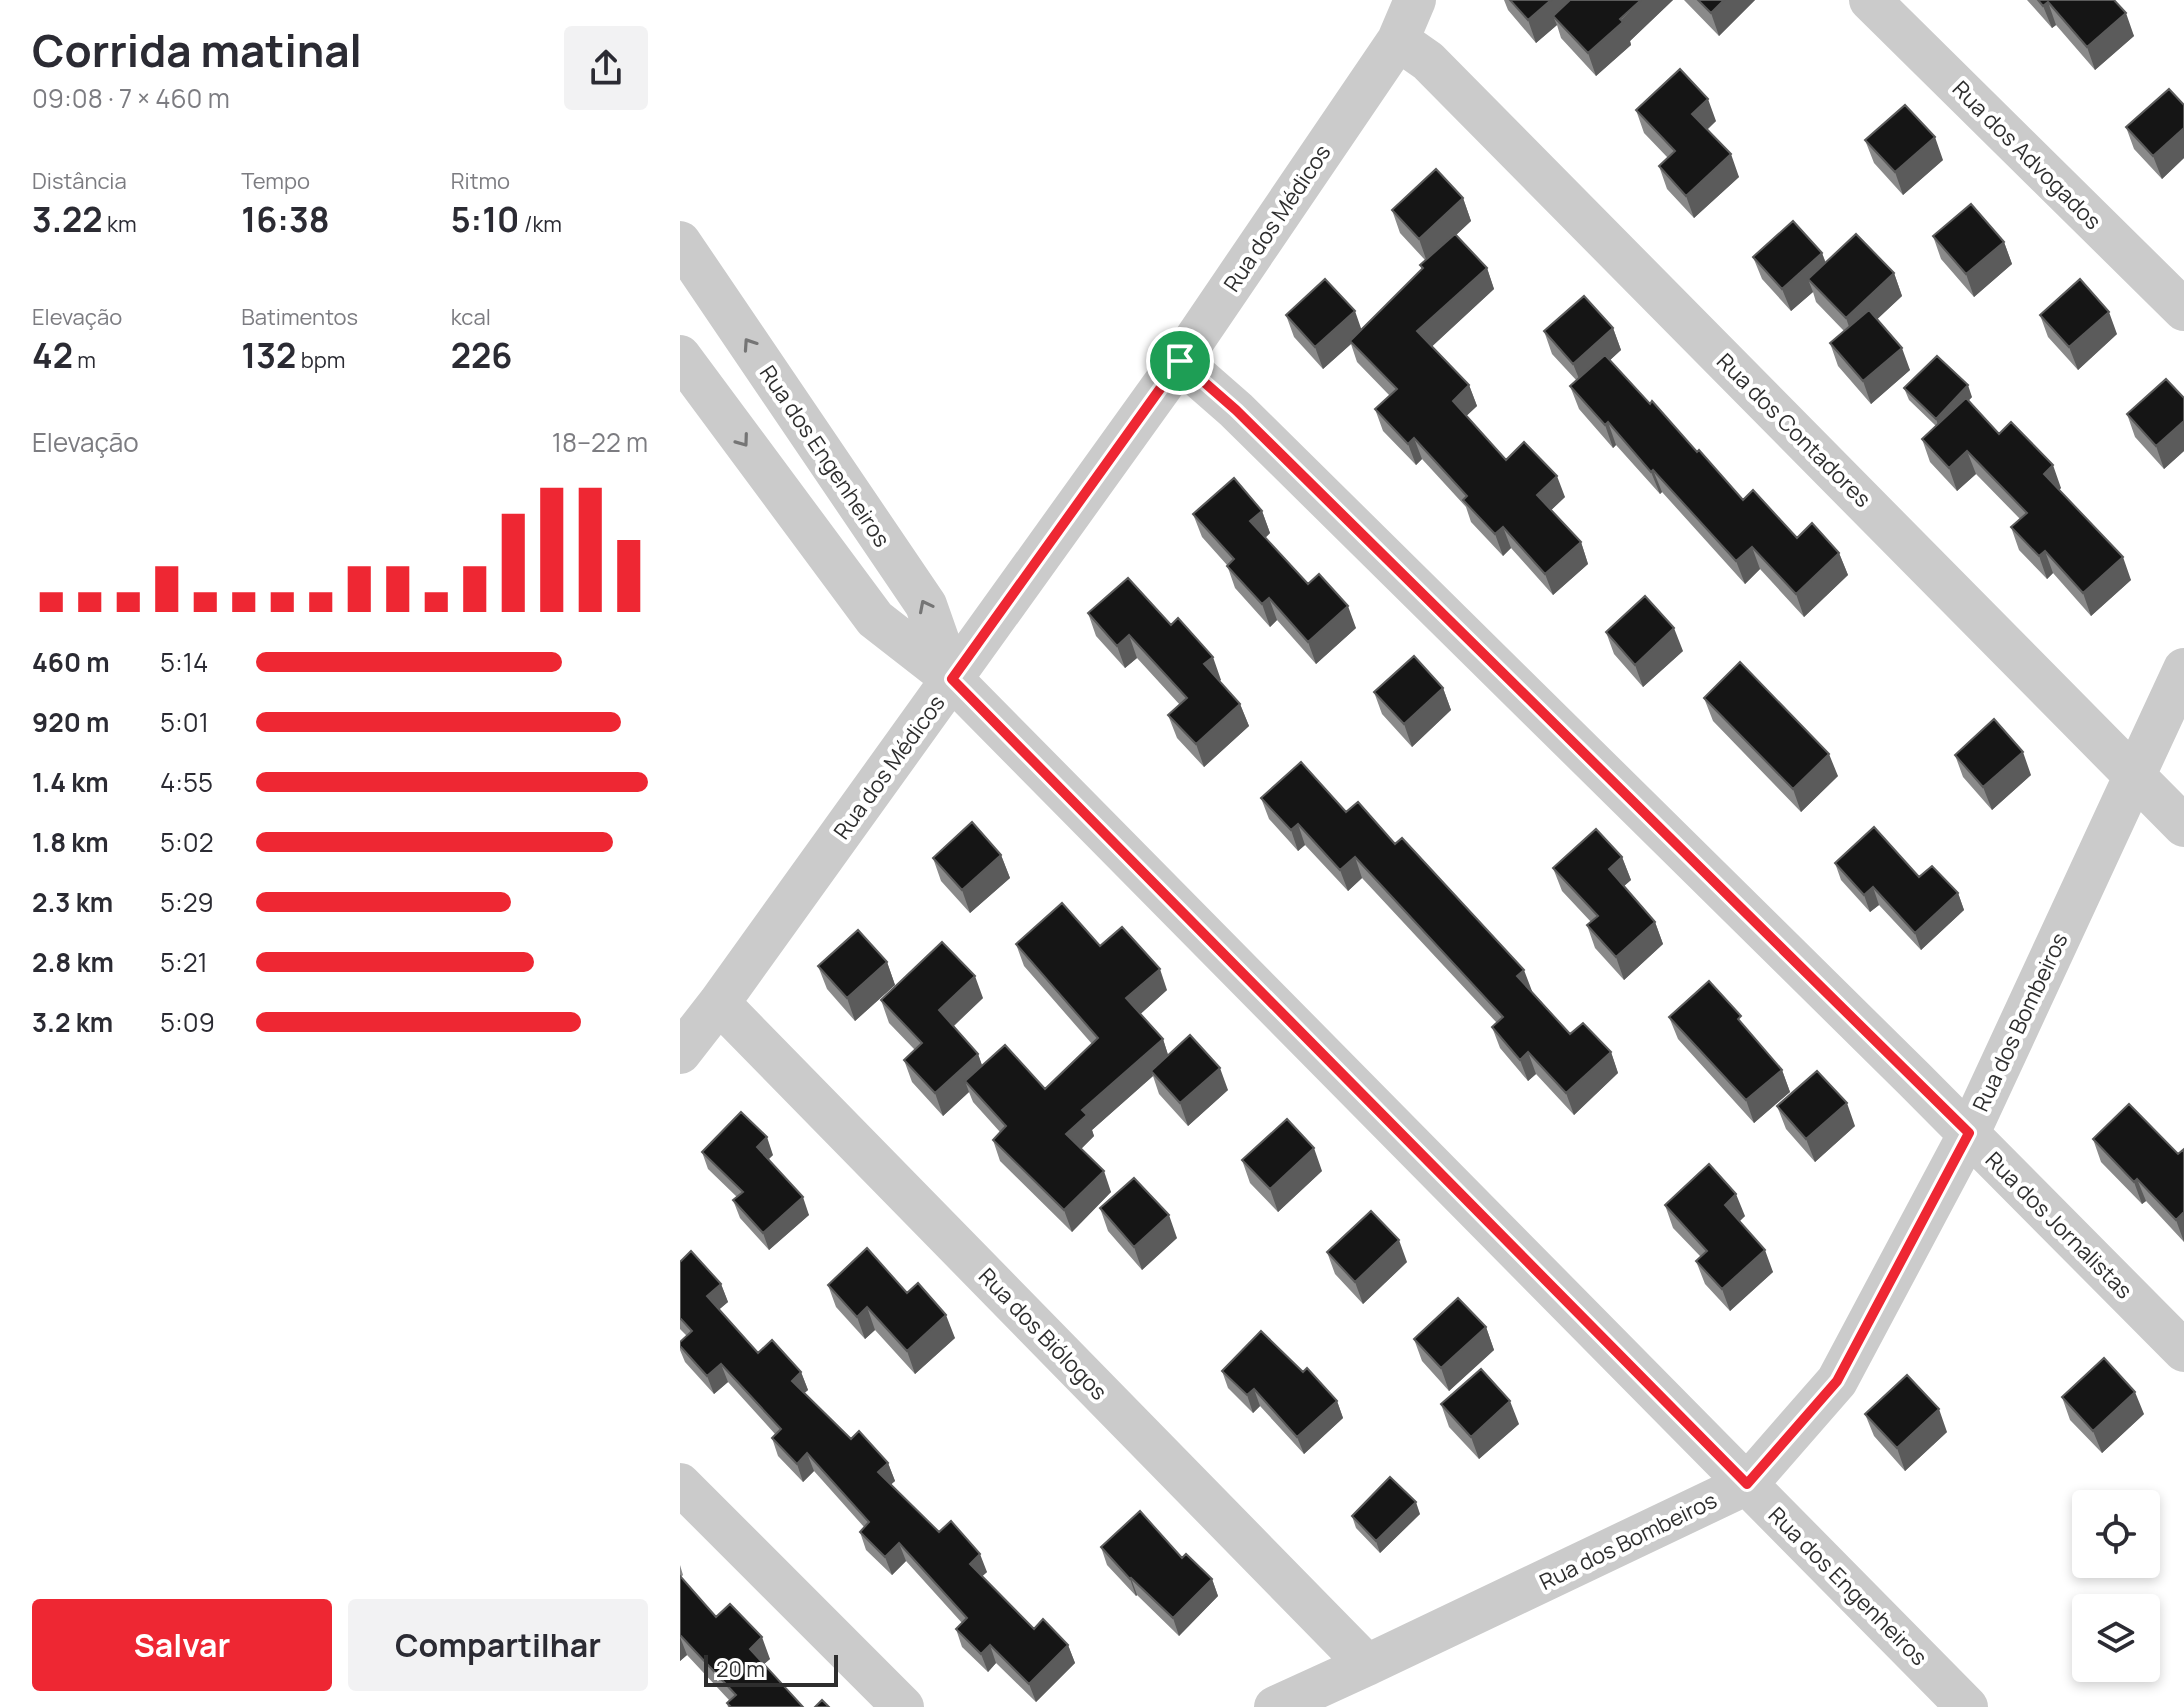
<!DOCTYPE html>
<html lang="pt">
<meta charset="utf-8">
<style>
body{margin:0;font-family:Manrope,sans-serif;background:#f2f2f3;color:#2b2b33;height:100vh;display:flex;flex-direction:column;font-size:30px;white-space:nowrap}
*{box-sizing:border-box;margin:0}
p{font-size:26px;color:#7c7c81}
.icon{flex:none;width:44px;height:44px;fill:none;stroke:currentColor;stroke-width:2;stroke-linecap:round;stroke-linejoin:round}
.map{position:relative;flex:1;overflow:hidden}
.drawer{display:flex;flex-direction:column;background:#fff;width:680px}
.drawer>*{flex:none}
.controls{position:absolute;left:1392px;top:1490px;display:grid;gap:16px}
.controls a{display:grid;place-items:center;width:88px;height:88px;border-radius:8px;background:#fff;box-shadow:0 4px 12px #0003;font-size:40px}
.scale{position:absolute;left:24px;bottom:20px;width:134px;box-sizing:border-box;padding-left:8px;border:4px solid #2e2e2e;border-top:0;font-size:22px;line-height:28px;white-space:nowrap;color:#2e2e2e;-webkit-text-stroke:6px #fff;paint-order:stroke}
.pin{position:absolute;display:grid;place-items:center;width:68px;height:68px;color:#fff;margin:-34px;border:4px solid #fff;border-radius:50%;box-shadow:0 2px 8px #0007}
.round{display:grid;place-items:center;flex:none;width:84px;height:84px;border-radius:8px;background:#f2f2f3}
.headline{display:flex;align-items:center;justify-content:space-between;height:136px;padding:0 32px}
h1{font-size:44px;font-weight:700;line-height:60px}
.figures{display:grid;grid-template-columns:repeat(3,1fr);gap:12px;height:136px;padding:8px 32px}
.figures div{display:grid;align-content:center}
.figures b{font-size:34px;font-weight:700}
.figures small{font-size:22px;font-weight:400}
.figures p{font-size:22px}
.chart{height:224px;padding:16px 32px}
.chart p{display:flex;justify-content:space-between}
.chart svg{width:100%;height:144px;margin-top:8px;stroke:#ee2733;stroke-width:6}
.action{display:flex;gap:16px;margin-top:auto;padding:16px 32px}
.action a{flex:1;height:92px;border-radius:8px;background:#ee2733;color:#fff;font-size:32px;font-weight:700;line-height:92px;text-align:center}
.action a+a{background:#f2f2f3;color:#2b2b33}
ul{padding:0 32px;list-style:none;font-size:26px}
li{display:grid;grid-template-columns:128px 96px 1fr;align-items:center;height:60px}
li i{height:20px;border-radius:10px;background:#ee2733}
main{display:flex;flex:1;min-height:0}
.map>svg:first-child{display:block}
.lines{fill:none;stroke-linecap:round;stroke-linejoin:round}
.street{stroke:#cbcbcb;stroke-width:42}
.wall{fill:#8a8a8a}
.shaded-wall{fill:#5b5b5b}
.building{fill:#151515;stroke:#5b5b5b;stroke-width:2}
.oneway{stroke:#757575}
.route-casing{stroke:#fff;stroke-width:16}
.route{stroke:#ee2733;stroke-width:10}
.labels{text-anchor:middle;stroke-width:8;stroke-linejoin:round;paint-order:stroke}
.street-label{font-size:22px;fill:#2e2e2e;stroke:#fff}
</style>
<main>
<section class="drawer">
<div class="headline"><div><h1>Corrida matinal</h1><p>09:08 · 7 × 460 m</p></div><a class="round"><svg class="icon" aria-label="share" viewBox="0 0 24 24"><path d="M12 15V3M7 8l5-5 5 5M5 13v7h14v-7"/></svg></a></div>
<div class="figures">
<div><p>Distância</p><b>3.22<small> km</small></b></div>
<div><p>Tempo</p><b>16:38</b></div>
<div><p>Ritmo</p><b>5:10<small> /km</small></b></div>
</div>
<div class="figures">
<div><p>Elevação</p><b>42<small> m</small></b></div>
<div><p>Batimentos</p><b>132<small> bpm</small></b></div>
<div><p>kcal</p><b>226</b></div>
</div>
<div class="chart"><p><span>Elevação</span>18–22 m</p>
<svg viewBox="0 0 160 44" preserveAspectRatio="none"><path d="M5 44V38M15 44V38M25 44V38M35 44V30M45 44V38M55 44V38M65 44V38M75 44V38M85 44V30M95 44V30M105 44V38M115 44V30M125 44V14M135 44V6M145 44V6M155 44V22"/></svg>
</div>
<ul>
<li><b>460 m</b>5:14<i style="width:78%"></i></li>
<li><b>920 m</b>5:01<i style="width:93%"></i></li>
<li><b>1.4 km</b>4:55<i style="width:100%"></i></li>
<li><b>1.8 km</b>5:02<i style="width:91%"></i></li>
<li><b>2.3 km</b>5:29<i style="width:65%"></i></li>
<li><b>2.8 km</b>5:21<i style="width:71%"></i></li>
<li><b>3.2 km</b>5:09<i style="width:83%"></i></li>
</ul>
<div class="action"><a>Salvar</a><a>Compartilhar</a></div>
</section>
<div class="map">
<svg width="1504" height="1707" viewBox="0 0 1504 1707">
<rect width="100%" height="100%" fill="#fff"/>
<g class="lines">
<!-- street -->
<path class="street" d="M1190 0 1504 310
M718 40 748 61 1504 826
M0 242 246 605 272 679
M0 356 195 619 272 679 1287 1707
M500 361 556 410 1235 1080 1504 1351
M39 1003 687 1665
M0 1053 39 1003 500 361 718 40 735 0
M0 1484 223 1707
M595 1707 687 1665 1067 1484 1157 1381 1289 1133 1504 669"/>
</g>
<!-- wall -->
<path class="wall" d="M824 0H993L950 41 951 45 916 76 881 38 877 25 856 43 828 10Z
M1004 0H1075L1039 36Z
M1347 0H1434L1454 36 1415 70 1376 25 1372 28Z
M1504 105V158L1482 179 1454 149 1446 127Z
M956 110 1036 121 1027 130 1059 177 1014 218 987 189 979 166 988 158 964 133Z
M1185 140 1263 160 1223 195 1194 163Z
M783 198 791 221 776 235 807 268 814 289 752 346 789 385 797 406 786 416 826 460 885 497 871 510 901 542 908 564 873 595 831 548 823 556 791 522 786 507 742 459 736 465 703 431 695 409 710 396 677 362 671 344 643 369 614 337 606 315 681 329 742 270 740 265 745 260 720 233 712 210Z
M1253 236 1324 242 1332 264 1294 297 1261 259Z
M1142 253 1146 263 1214 273 1222 296 1197 319 1230 370 1191 404 1158 366 1150 343 1164 331 1136 302 1133 292 1111 311 1082 279 1073 257Z
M1360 315 1437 334 1398 370 1368 337Z
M933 328 941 350 930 360 970 404 1063 500 1117 538 1159 553 1168 575 1124 617 1080 569 1065 584 982 492 980 494 936 445 933 448 899 409 890 386 897 381 872 354 864 331Z
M1224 388 1292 397 1288 401 1319 434 1381 488 1379 490 1451 580 1411 616 1373 573 1367 579 1339 550 1331 527 1340 519 1296 474 1277 491 1250 462 1242 439 1256 426 1229 400Z
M1504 398V451L1484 469 1455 437 1447 414Z
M582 511 590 533 585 538 628 584 676 628 636 664 597 620 590 627 555 588 547 565 522 537 513 514Z
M408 613 541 680 539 681 560 704 569 726 524 767 497 738 488 715 500 705 457 658 445 668 416 636Z
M926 632 1003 651 963 687 934 654Z
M763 688 771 710 732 747 702 714 694 692Z
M1024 698 1158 776 1121 812 1033 721Z
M1275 755 1351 775 1312 810 1283 777Z
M581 798 666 812 715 844 852 991 890 1034 931 1052 938 1073 894 1115 856 1074 848 1081 820 1048 812 1027 817 1023 682 878 668 891 625 845 618 851 589 819Z
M321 855 330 878 290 913 261 881 253 858Z
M942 857 951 880 944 886 975 922 983 944 944 980 915 948 907 925 911 922 882 891 873 868Z
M1155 863 1239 877 1278 893 1284 910 1241 950 1199 905 1190 912 1161 880Z
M336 944 487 990 460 1014 483 1039 488 1055 548 1090 508 1126 479 1094 473 1076 412 1130 414 1136 401 1149 431 1192 392 1232 320 1161 313 1140 320 1132 293 1102 289 1092 263 1116 232 1082 224 1060 235 1050 209 1023 201 1000 303 998 274 1026 298 1054 302 1066 365 1089 412 1044 344 966Z
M207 962 215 985 175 1021 147 989 138 966Z
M989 1017 1066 1028 1102 1070 1110 1092 1074 1123 998 1039Z
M1097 1106 1175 1126 1135 1162 1106 1129Z
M1413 1139 1498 1154 1504 1242 1466 1201 1462 1204 1421 1162Z
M22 1152 93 1155 88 1160 129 1215 89 1250 60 1218 53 1200 57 1197 28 1169Z
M562 1160 642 1171 598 1212 570 1183Z
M985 1205 1065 1216 1060 1221 1093 1272 1050 1311 1025 1284 1016 1261 1021 1257 993 1228Z
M420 1208 497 1238 462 1270 428 1231Z
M647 1252 727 1262 683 1304 655 1274Z
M0 1262 41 1284 48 1302 39 1309 78 1353 121 1372 128 1390 124 1393 171 1439 208 1463 215 1481 211 1484 259 1532 307 1572 302 1576 354 1629 388 1645 395 1663 356 1702 316 1663 308 1672 282 1647 276 1629 282 1623 226 1561 212 1575 186 1550 180 1532 184 1527 134 1471 123 1482 98 1456 92 1438 95 1434 48 1382 34 1394 5 1362 0 1350V1342L7 1336 0 1329Z
M148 1285 227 1293 275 1338 235 1374 195 1330 185 1339 156 1307Z
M806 1327 814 1350 769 1391 742 1361 734 1339Z
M542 1371 623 1372 657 1401 663 1418 624 1454 580 1406 573 1413 548 1388Z
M1382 1397 1464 1414 1422 1453 1390 1420Z
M761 1404 839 1424 799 1459 769 1427Z
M1185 1414 1267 1432 1225 1471 1194 1436Z
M740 1514 700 1553 676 1528 672 1516Z
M421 1547 502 1558 532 1579 538 1596 499 1636 457 1595 456 1596 427 1565Z
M0 1565 3 1575 1 1577 36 1617 90 1659 84 1664 123 1707H48L47 1703 49 1700 7 1655 0 1661Z"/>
<!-- shaded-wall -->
<path class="shaded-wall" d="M871 0H894L873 16 877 25 856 43 848 20Z
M961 0H993L950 41 951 45 916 76 908 53Z
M1044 0H1075L1039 36 1031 13Z
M1368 2 1376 25 1372 28 1363 6Z
M1446 13 1454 36 1415 70 1407 47Z
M1028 99 1036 121 1020 136 1012 114Z
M1504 128V158L1482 179 1473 156Z
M1255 137 1263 160 1223 195 1215 172Z
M1051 154 1059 177 1014 218 1006 196Z
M783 198 791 221 747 262 739 239Z
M1324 242 1332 264 1294 297 1286 274Z
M1142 253 1150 276 1128 279 1133 292 1111 311 1102 289Z
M807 268 814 289 745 353 737 331Z
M1214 273 1222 296 1174 341 1166 318Z
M675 311 683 334 670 341 671 344 643 369 635 347Z
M1429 312 1437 334 1398 370 1389 347Z
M933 328 941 350 902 386 893 364Z
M1222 348 1230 370 1191 404 1183 381Z
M789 385 797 406 780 422 773 401Z
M1288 385 1292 397 1260 430 1256 419Z
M1504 421V451L1484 469 1476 446Z
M928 422 936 445 933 448 925 425Z
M734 438 742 459 736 465 728 444Z
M1287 451 1296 474 1277 491 1269 468Z
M1373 465 1381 488 1372 496 1364 474Z
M973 470 982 492 980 494 971 472Z
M877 476 885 497 865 516 857 495Z
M582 511 590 533 579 544 570 521Z
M823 527 831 548 823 556 815 534Z
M901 542 908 564 873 595 865 574Z
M1072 547 1080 569 1065 584 1056 561Z
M1365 551 1373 573 1367 579 1359 556Z
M1159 553 1168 575 1124 617 1116 594Z
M1443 557 1451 580 1411 616 1403 593Z
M589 598 597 620 590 627 582 604Z
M668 606 676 628 636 664 628 642Z
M994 628 1003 651 963 687 955 665Z
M449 635 457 658 445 668 437 646Z
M533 657 541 680 532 687 524 664Z
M763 688 771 710 732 747 724 724Z
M560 704 569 726 524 767 516 744Z
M1343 752 1351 775 1312 810 1303 787Z
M1149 754 1158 776 1121 812 1113 789Z
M618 824 625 845 618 851 611 830Z
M321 855 330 878 290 913 282 890Z
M675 857 682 878 668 891 660 870Z
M942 857 951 880 937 892 929 869Z
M1193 887 1199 905 1190 912 1184 895Z
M1278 893 1284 910 1241 950 1235 933Z
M975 922 983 944 944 980 936 957Z
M207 962 215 985 175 1021 167 998Z
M480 969 487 990 454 1020 446 998Z
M844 970 852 991 845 997 837 976Z
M295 976 303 998 267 1032 259 1010Z
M483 1039 490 1061 471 1071 473 1076 412 1130 414 1136 394 1156 386 1134 402 1110Z
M848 1052 856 1074 848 1081 840 1060Z
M931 1052 938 1073 894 1115 886 1093Z
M298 1054 306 1076 285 1081 289 1092 263 1116 255 1093Z
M540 1068 548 1090 508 1126 500 1103Z
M1102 1070 1110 1092 1074 1123 1066 1100Z
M1167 1103 1175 1126 1135 1162 1126 1139Z
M87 1137 93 1155 83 1164 77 1147Z
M634 1148 642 1171 598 1212 590 1189Z
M424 1171 431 1192 392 1232 384 1210Z
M1457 1179 1466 1201 1462 1204 1454 1182Z
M1056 1194 1065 1216 1053 1227 1045 1205Z
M123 1197 129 1215 89 1250 83 1233Z
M1504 1212V1242L1496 1220Z
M489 1215 497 1238 462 1270 454 1247Z
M719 1240 727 1262 683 1304 675 1282Z
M1085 1250 1093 1272 1050 1311 1042 1289Z
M41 1284 48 1302 34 1314 27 1296Z
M187 1307 195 1330 185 1339 177 1317Z
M266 1315 275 1338 235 1374 227 1351Z
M806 1327 814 1350 769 1391 761 1368Z
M41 1364 48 1382 34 1394 27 1376Z
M121 1372 128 1390 118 1399 112 1381Z
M574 1389 580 1406 573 1413 567 1395Z
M1455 1392 1464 1414 1422 1453 1413 1431Z
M657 1401 663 1418 624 1454 617 1437Z
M830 1401 839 1424 799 1459 791 1437Z
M1259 1409 1267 1432 1225 1471 1217 1448Z
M127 1453 134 1471 123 1482 117 1464Z
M208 1463 215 1481 205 1490 198 1472Z
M736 1502 740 1514 700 1553 696 1541Z
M219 1543 226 1561 212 1575 205 1557Z
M300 1554 307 1572 296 1582 290 1564Z
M451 1578 457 1595 456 1596 450 1579Z
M532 1579 538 1596 499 1636 493 1618Z
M0 1637 7 1655 0 1661Z
M82 1637 90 1659 77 1670 70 1649Z
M310 1645 316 1663 308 1672 301 1654Z
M388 1645 395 1663 356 1702 349 1684Z"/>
<!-- building -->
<path class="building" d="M830 0H871L848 20Z
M890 0H961L940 19 943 22 908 53 873 16Z
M1018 0H1044L1031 13Z
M1358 0H1434L1446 13 1407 47 1368 2 1363 6Z
M1000 69 1028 99 1012 114 1051 154 1006 196 979 166 995 151 956 110Z
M1489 89 1504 105V128L1473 156 1446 127Z
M1225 105 1255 137 1215 172 1185 140Z
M756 169 783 198 739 239 712 210Z
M1291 204 1324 242 1286 274 1253 236Z
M1113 221 1142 253 1102 289 1073 257Z
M775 234 807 268 737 331 789 385 773 401 826 460 844 442 877 476 857 495 901 542 865 574 823 527 815 534 783 500 787 496 734 438 728 444 695 409 717 389 670 341 743 268 740 265Z
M1176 234 1214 273 1166 318 1128 279Z
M645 279 675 311 635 347 606 315Z
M1400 279 1429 312 1389 347 1360 315Z
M904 296 933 328 893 364 864 331Z
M1189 310 1222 348 1183 381 1150 343Z
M925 355 970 404 972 401 1017 452 1019 450 1063 500 1073 490 1117 538 1132 523 1159 553 1116 594 1072 547 1056 561 973 470 971 472 928 422 925 425 890 386Z
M1257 356 1288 385 1256 419 1224 388Z
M1486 379 1504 398V421L1476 446 1447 414Z
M1286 398 1319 434 1331 422 1373 465 1364 474 1443 557 1403 593 1365 551 1359 556 1331 527 1347 513 1287 451 1269 468 1242 439Z
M554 478 582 511 570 521 628 584 639 574 668 606 628 642 589 598 582 604 547 566 554 559 513 514Z
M448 578 491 625 498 618 533 657 524 664 560 704 516 744 488 715 507 698 449 635 437 646 408 613Z
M965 596 994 628 955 665 926 632Z
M734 656 763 688 724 724 694 692Z
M1060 662 1149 754 1113 789 1024 698Z
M1314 719 1343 752 1303 787 1275 755Z
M621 762 666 812 678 802 715 844 722 838 844 970 837 976 890 1034 903 1023 931 1052 886 1093 848 1052 840 1060 812 1027 823 1017 675 857 660 870 618 824 611 830 581 798Z
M292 822 321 855 282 890 253 858Z
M1194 827 1239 877 1252 866 1278 893 1235 933 1193 887 1184 895 1155 863Z
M916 829 942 857 929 869 975 922 936 957 907 925 918 916 873 868Z
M382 903 420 946 442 927 480 969 446 998 483 1039 402 1110 407 1115 386 1134 424 1171 384 1210 313 1140 326 1126 285 1081 325 1045 365 1089 418 1038 336 944Z
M178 930 207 962 167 998 138 966Z
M262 942 295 976 259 1010 298 1054 255 1093 224 1060 242 1043 201 1000Z
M1029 981 1061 1016 1058 1019 1102 1070 1066 1100 989 1017Z
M510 1035 540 1068 500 1103 471 1071Z
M1137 1071 1167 1103 1126 1139 1097 1106Z
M1449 1104 1498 1154 1504 1149V1212L1496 1220 1457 1179 1454 1182 1413 1139Z
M61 1112 87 1137 77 1147 123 1197 83 1233 53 1200 63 1192 22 1152Z
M607 1119 634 1148 590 1189 562 1160Z
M1029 1164 1056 1194 1045 1205 1085 1250 1042 1289 1016 1261 1027 1251 985 1205Z
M454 1178 489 1215 454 1247 420 1208Z
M691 1211 719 1240 675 1282 647 1252Z
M187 1248 227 1293 238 1283 266 1315 227 1351 187 1307 177 1317 148 1285Z
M11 1251 41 1284 27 1296 78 1353 92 1340 121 1372 112 1381 171 1439 179 1431 208 1463 198 1472 259 1532 271 1521 300 1554 290 1564 354 1629 363 1619 388 1645 349 1684 310 1645 301 1654 276 1629 287 1618 219 1543 205 1557 180 1532 189 1522 127 1453 117 1464 92 1438 101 1429 41 1364 27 1376 0 1346V1342L12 1331 0 1318V1262Z
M778 1298 806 1327 761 1368 734 1339Z
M581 1331 623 1372 627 1368 657 1401 617 1437 574 1389 567 1395 542 1371Z
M1424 1358 1455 1392 1413 1431 1382 1397Z
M801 1369 830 1401 791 1437 761 1404Z
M1227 1375 1259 1409 1217 1448 1185 1414Z
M710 1477 736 1502 696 1541 672 1516Z
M460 1511 502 1558 506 1554 532 1579 493 1618 451 1578 450 1579 421 1547Z
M0 1576 36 1617 50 1604 82 1637 70 1649 123 1707H51L47 1703 56 1695 0 1635Z
M142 1700 149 1707H135Z"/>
<!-- one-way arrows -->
<defs><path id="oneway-chevron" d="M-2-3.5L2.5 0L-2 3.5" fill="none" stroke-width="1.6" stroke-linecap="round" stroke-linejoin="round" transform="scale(2)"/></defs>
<g class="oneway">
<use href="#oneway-chevron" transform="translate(69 344) rotate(-124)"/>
<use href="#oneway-chevron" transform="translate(63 441) rotate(54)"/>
<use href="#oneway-chevron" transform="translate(245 606) rotate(-117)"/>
</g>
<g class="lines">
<defs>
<path id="route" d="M500 361 556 410 1289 1133 1157 1381 1067 1484 272 679Z"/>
</defs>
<!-- route casing -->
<use href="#route" class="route-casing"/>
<!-- route -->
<use href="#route" class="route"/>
</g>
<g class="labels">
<!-- street labels -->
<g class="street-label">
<text transform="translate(1347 155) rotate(45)" y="8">Rua dos Advogados</text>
<text transform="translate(597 218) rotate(-56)" y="8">Rua dos Médicos</text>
<text transform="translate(1114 430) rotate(45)" y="8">Rua dos Contadores</text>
<text transform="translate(145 456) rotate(56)" y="8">Rua dos Engenheiros</text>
<text transform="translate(209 767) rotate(-54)" y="8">Rua dos Médicos</text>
<text transform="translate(1340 1022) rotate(-65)" y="8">Rua dos Bombeiros</text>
<text transform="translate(1379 1225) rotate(45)" y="8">Rua dos Jornalistas</text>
<text transform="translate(363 1334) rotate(46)" y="8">Rua dos Biólogos</text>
<text transform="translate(948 1541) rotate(-26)" y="8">Rua dos Bombeiros</text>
<text transform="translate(1168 1586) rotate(45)" y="8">Rua dos Engenheiros</text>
</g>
</g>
</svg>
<div class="controls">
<a><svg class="icon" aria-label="locate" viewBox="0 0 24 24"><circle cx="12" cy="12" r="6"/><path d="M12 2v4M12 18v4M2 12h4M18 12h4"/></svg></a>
<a><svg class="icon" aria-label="layers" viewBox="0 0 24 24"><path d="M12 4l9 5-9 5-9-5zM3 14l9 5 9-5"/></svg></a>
</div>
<div class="scale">20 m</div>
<div class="pin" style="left:500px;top:361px;background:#1e9e55"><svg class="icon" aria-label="arrive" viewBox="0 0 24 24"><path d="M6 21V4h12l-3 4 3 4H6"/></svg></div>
</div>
</main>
